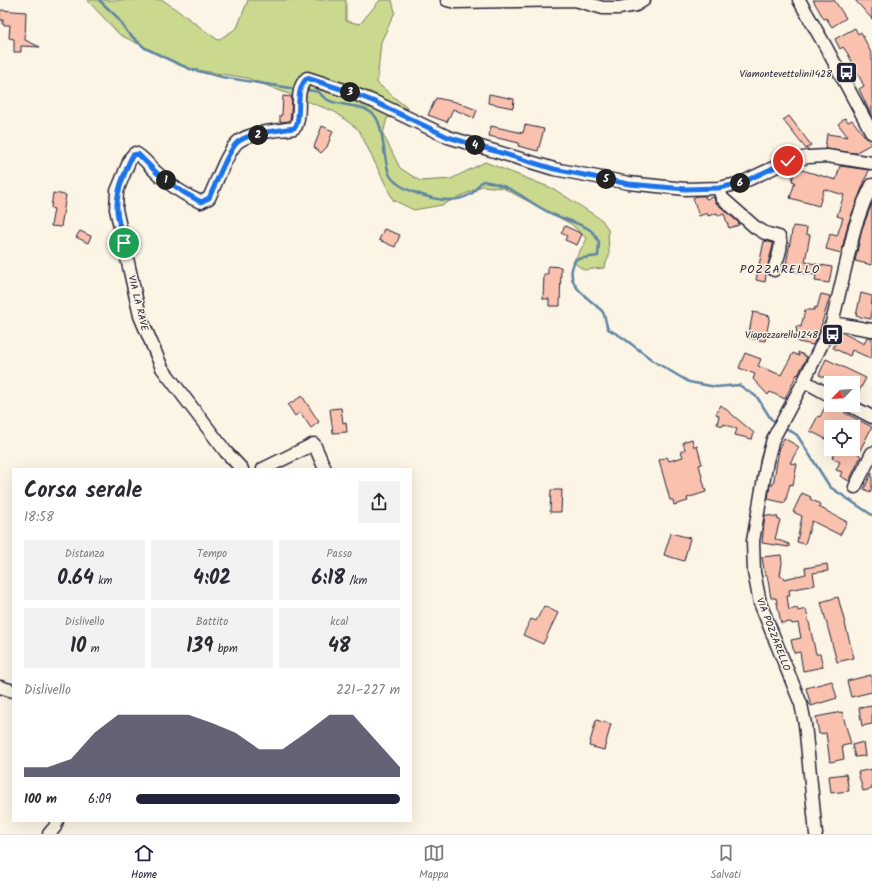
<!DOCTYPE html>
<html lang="it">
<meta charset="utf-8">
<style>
body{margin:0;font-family:Kalam,sans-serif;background:#f2f2f3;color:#2b2b33;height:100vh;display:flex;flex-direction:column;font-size:15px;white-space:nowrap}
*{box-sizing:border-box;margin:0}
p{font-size:13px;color:#7c7c81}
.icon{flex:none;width:22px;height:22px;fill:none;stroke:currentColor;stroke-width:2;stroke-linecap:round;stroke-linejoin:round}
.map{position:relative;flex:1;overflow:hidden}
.drawer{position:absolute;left:12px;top:468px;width:400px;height:354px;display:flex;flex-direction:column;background:#fff;border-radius:0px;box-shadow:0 4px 16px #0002}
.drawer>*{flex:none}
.needle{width:26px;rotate:245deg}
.tools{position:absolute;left:824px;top:376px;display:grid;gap:8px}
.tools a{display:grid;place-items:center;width:36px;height:36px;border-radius:0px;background:#fff;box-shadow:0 4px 16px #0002;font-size:20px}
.pin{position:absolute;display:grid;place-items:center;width:34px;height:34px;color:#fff;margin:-17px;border:2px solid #fff;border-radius:50%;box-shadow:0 1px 4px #0007}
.km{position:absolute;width:20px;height:20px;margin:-10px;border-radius:50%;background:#222;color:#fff;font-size:11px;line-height:20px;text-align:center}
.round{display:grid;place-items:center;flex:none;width:42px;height:42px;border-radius:0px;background:#f2f2f3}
.head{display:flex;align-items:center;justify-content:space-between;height:68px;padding:0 12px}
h1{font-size:22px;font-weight:800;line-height:30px}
.figures{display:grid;grid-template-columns:repeat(3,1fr);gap:6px;height:68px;padding:4px 12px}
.figures div{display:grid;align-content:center;border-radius:0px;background:#f2f2f3;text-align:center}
.figures b{font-size:20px;font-weight:800}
.figures small{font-size:11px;font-weight:400}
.figures p{font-size:11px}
.chart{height:112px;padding:8px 12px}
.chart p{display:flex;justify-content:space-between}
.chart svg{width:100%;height:72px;margin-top:4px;fill:#22223b;opacity:.7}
ul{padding:0 12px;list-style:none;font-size:13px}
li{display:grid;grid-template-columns:64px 48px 1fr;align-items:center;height:30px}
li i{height:10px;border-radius:5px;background:#22223b}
.menu{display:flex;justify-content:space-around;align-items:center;height:56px;border-top:1px solid #e1e1e2;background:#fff;font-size:11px;color:#7c7c81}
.menu a{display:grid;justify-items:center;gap:2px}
.menu .selected{color:#22223b}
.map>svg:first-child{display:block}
.green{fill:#cad98d;stroke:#767e64}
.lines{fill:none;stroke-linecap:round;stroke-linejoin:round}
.stream{stroke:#5f84a3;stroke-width:2.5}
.building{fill:#fac2ae;stroke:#22223b}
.minor-casing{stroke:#22223b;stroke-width:15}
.minor{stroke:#fcf5e5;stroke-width:12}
.route-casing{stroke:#fff;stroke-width:8}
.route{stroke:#1a73e8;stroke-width:5}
.labels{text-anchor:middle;stroke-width:3;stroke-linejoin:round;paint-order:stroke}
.poi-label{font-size:10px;fill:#22223b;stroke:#fcf5e5;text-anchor:end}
.street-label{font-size:10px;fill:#22223b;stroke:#fcf5e5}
.quarter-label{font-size:12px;letter-spacing:1px;fill:#22223b;stroke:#fcf5e5}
</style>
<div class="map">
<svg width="872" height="834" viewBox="0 0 872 834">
<rect width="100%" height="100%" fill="#fcf5e5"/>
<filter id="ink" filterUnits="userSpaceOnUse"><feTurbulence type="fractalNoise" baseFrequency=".025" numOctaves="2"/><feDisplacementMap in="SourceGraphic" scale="8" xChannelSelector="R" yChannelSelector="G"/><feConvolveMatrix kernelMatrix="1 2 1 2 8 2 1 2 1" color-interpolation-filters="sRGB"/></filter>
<g filter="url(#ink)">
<!-- green -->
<path class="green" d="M87 0H163L218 40 237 28 248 0H346V21L360 24 380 0H392L395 12 381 42 377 83 406 107 411 114 387 118 383 134 400 168 420 181 451 179 485 162 554 189 602 220 608 229 609 256 604 268 584 270 573 262 587 239 571 224 503 188 482 186 442 205 414 210 393 200 359 130 335 112 247 78 190 69 120 35Z"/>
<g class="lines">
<!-- stream -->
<path class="stream" d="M99 0 116 16 128 33 145 48 176 63 190 69 222 77 296 89
M303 89 319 92C331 110 358 100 374 115 384 124 383 159 389 173 394 189 433 200 448 200 455 200 464 198 471 194 476 191 478 184 483 181 513 185 524 200 550 213 560 218 583 224 590 230 594 232 597 239 599 242L598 256 576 259C561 284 587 296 602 311 606 316 605 323 608 329L622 337 655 362 689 382 716 387 739 385 757 397 771 419 778 423
M784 427 797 435 830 487 872 515"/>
</g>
<!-- building -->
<path class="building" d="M813 0H834L846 18 832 27 826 18 824 19Z
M855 0H872V19Z
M0 10 26 12 25 40 40 47 21 46V52H14V39L9 38 10 25H3V20H0Z
M855 28 858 34 861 32 872 55V117L859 89 864 86 848 54 843 47 840 49 835 39Z
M489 94 514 99 513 108 488 103Z
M283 96 292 97 291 113 290 121 280 122V115H282Z
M436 98 456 102 477 110 474 118 453 109 447 122 428 115Z
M789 116 811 145 806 149 783 120Z
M845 118 848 122 852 120 871 144 855 153 825 149 827 134 848 137 838 124Z
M525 125 544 129 538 151 518 146 519 143 489 136 491 126 523 133Z
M322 126 333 131 327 147 321 153 314 147Z
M840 166 869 170 848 224 841 253 826 249 830 234 837 236 843 218 837 216 844 195 824 189 819 206 790 198 795 182 792 181 795 168 836 180Z
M53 193 66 195 61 227 51 226 54 209 51 208Z
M697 196H705L706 199 714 197 715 202 738 222 739 225 729 228 724 214 718 216 717 213 708 216 707 213 699 216 693 198Z
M872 203V265L855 261 862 229Z
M565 226 582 234 577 245 565 240 567 236 561 233Z
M793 226 807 228 806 234 810 235 805 262 832 267 829 283 815 281 816 275 785 270Z
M384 229 400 235 395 247 379 240Z
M80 231 91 236 88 243 76 237Z
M764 241 773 243V245L767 268 765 282 756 280Z
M548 266 561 267 560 306H549V299H543L544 274H548Z
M861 293 872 296 871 319 856 316Z
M821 294 830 296 819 333 813 345 798 342 796 326 801 327 805 310H814L815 307 817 308Z
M753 312 770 316 765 341 748 338Z
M841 332 864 344 867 337H872V359L852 350 850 356 833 348Z
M798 352 807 357 798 375 797 374 785 399 770 392 768 395 753 379 755 374 739 368 745 353 761 359 758 366 781 375 793 353 799 356Z
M826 359 866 378 855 399H853V383H838L819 375Z
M302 396 319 422 311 428 300 412 295 416 288 405Z
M721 405 754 433 752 439 735 435 737 429 724 424 723 426 717 424 719 416 716 414Z
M826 405H839L842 406 845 413 872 427 858 454 861 456 849 481 840 476 842 472 836 470 840 462 832 458 836 449H853V427H841L836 425 834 427H831V434L828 440 810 431 818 416 820 417Z
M341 408 343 423 346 422 347 432 333 433 330 409Z
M784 438 799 447 790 463 797 464 793 485 790 484 785 503 768 499 770 485H773L779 450H778Z
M692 439 694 447 697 446 702 464 699 465 706 492 687 498 688 501 674 505 673 500H670L659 460 667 457 669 461 683 457 681 451 685 450 683 442Z
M872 472V488L870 492 864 489Z
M551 490H562L561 512H550Z
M802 493 811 497 810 499 820 504 819 507 847 522 840 535 812 521 805 544 797 542 802 516 793 512Z
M765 515 778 517 777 519 780 520 775 539 789 544V547L762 543Z
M671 533 690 538 684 561 664 555Z
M781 555 782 563 780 576 784 577V579L806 574 805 568 827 564 828 571 813 573 815 585 789 590 790 596H787L789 610 797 608 798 611 806 609 816 654H820L823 667 803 671 800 652 794 653 791 640 801 638 798 623 792 624 791 622 781 623 776 598H771L767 575 765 576 762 557Z
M838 597 854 658 837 662 821 602Z
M544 606 558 613 543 644 523 635 531 619 536 621Z
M871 675 872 692 851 697 847 681Z
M832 681 837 698 811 706 806 688Z
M872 706V724L862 726 859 708Z
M842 712 851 744 842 746 844 759 830 762 826 733 819 734 816 717Z
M596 720 611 724 604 750 589 746Z
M863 742 865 756 855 757 852 745Z
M872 769V789L863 791 858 772Z
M846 774 849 791 831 793 829 776Z"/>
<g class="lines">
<defs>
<path id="minor" d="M447 0 455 2 575 0 603 8H619L636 5 644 0
M799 0 827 49 872 133
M719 188 722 198 755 227 765 233 779 237C784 246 776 261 774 270
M832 323 872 330
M804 381 831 396
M849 405 872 417
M242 469 226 452 162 368 140 316 116 209 117 191 131 157 135 153C144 157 149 166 156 172 169 184 185 196 201 202L209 198C215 186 229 147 239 141 254 131 277 131 294 128L296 126C303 111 293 91 307 78L350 92 375 102 448 137 554 169 629 183 685 189 719 188 741 183 788 161 808 157 827 156 872 163
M263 469 314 444 325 469
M855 487 872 453
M0 687 13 691
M49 834 55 827 57 821
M816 834 805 724 801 704 760 603 754 572 753 541 767 461 773 439 804 381 832 323 855 227 864 202 872 185"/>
</defs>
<!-- minor casing -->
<use href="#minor" class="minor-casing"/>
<!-- minor -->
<use href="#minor" class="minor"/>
</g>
</g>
<g class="lines" filter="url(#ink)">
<defs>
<path id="route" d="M124 243C116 214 113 203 124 175 127 168 129 161 133 155L138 154 157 173 183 192 201 202 209 198C215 186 229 147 239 141 255 131 277 131 294 128L296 126C302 111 294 90 307 78L350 92 375 102 448 137 554 169 629 184 685 189 719 188 741 183 788 161"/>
</defs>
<!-- route casing -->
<use href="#route" class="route-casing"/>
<!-- route -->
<use href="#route" class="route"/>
</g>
<!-- icons -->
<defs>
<symbol id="bus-square" viewBox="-11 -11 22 22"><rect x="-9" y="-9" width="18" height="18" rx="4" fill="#22223b" stroke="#fcf5e5"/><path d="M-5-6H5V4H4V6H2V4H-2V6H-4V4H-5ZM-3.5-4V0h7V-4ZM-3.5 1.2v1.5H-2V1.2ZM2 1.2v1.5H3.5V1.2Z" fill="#fff"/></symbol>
</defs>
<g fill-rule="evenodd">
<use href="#bus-square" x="834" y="60" width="25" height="25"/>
<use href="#bus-square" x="820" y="322" width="25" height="25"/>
</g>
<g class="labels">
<!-- poi labels -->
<g class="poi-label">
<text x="832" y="77">Viamontevettolini1428</text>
<text x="818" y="338">Viapozzarello1248</text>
</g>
<!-- street labels -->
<g class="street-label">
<text transform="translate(139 303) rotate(76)" y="4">VIA LA RAVE</text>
<text transform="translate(774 634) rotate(69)" y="4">VIA POZZARELLO</text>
</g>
<!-- quarter labels -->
<g class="quarter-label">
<text x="780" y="273">POZZARELLO</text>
</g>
</g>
</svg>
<div class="tools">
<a><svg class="needle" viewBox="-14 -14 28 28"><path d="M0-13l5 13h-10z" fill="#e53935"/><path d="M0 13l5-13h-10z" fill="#7c7c81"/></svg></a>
<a><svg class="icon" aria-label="locate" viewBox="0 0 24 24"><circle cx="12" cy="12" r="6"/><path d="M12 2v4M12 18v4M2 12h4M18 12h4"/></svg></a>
</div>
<div class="pin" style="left:124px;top:243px;background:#1e9e55"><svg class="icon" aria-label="arrive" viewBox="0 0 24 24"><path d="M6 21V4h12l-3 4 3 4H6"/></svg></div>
<div class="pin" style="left:788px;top:161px;background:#d93025"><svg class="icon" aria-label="check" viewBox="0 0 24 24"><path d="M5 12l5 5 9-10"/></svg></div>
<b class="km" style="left:166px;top:180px">1</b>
<b class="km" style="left:258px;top:135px">2</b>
<b class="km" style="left:350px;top:92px">3</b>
<b class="km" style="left:475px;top:145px">4</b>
<b class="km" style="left:606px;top:179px">5</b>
<b class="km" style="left:740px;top:183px">6</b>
<section class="drawer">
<div class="head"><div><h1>Corsa serale</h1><p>18:58</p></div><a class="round"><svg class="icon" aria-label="share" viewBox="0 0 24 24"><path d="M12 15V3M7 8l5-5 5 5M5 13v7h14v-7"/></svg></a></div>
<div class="figures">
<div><p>Distanza</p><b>0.64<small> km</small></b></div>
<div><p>Tempo</p><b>4:02</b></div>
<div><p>Passo</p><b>6:18<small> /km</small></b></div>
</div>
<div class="figures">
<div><p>Dislivello</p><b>10<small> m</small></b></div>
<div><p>Battito</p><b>139<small> bpm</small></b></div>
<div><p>kcal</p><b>48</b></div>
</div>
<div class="chart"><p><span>Dislivello</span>221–227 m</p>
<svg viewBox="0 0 160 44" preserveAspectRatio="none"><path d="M0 44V38L10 38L20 33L30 17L40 6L50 6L60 6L70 6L80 11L90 17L100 27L110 27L120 17L130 6L140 6L150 22L160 38V44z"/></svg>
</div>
<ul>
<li><b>100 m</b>6:09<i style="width:100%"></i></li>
</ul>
</section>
</div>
<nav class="menu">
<a class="selected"><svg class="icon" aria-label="home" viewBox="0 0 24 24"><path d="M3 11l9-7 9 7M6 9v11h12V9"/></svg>Home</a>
<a><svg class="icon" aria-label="map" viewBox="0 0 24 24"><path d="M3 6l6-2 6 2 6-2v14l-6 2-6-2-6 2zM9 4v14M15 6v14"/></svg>Mappa</a>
<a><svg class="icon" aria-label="saved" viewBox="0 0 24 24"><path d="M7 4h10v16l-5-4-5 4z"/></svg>Salvati</a>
</nav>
